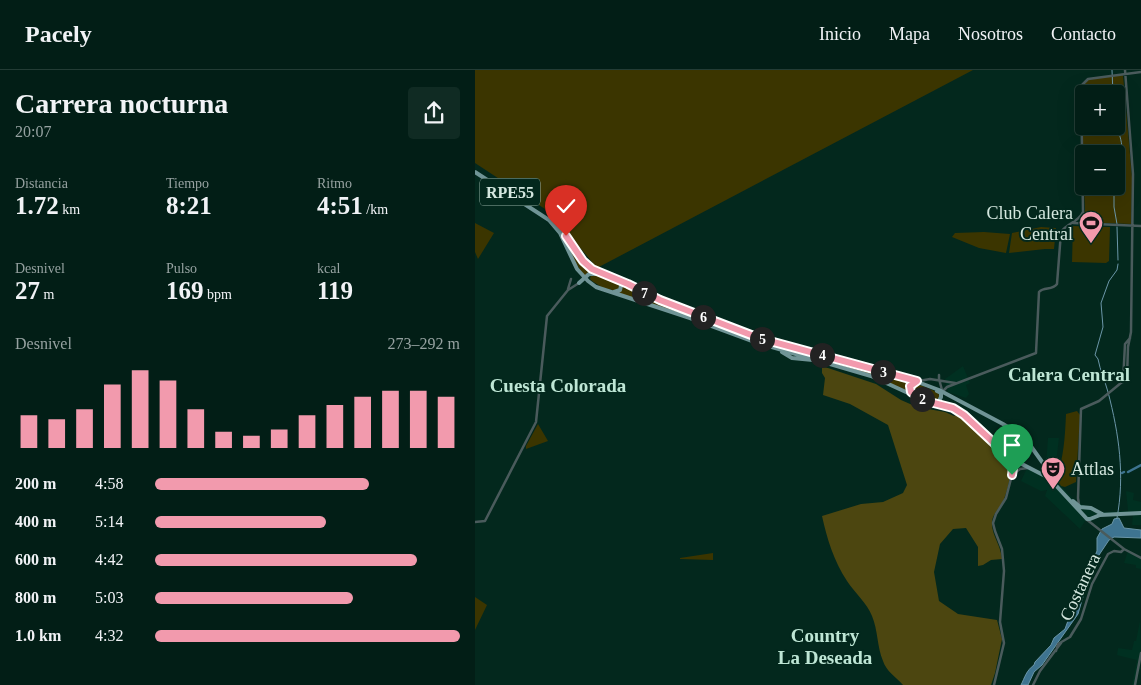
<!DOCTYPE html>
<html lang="es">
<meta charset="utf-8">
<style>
body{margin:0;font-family:Georgia,serif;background:#102b23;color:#f1f3f6;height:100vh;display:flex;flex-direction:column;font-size:19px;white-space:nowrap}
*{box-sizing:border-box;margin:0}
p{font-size:16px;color:#96a2a1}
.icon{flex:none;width:28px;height:28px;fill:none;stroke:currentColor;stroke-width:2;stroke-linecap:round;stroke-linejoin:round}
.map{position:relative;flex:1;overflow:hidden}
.panel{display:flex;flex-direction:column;background:#021e16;width:475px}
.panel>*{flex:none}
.fabs{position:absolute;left:600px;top:15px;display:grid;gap:10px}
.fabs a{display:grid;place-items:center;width:50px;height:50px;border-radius:5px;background:#021e16;box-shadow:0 5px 20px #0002,0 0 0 1px #233c35;font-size:25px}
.pin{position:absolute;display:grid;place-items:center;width:42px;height:42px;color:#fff;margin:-51px -21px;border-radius:50% 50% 50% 0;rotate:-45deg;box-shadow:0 0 5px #0007}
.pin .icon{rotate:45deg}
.km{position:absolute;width:25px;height:25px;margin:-12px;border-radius:50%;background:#222;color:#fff;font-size:14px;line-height:25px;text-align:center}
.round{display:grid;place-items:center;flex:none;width:52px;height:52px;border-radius:5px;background:#102b23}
.overview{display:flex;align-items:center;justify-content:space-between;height:85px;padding:0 15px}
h1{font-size:28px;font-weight:700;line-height:38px}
.stats{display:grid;grid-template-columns:repeat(3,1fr);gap:8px;height:85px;padding:5px 15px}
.stats div{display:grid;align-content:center}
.stats b{font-size:25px;font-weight:700}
.stats small{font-size:14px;font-weight:400}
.stats p{font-size:14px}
.chart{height:140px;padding:10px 15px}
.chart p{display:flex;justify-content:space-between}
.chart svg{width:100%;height:90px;margin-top:5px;stroke:#f29aad;stroke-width:6}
ul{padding:0 15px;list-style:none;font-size:16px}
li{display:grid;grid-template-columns:80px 60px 1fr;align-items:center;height:38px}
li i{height:12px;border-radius:6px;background:#f29aad}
header{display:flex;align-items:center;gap:30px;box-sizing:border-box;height:70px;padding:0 25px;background:#021e16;border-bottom:1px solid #233c35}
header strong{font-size:24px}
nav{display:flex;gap:28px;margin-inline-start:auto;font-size:18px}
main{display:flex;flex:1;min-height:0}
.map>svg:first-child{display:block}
.built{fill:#003021}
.green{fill:#3b3500;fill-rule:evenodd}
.forest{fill:#4c4610}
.water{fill:#3e7490;stroke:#6b96a8}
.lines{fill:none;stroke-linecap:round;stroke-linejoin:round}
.stream{stroke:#6b96a8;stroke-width:1}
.canal{stroke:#3e7490;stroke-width:2.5}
.minor{stroke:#4a5b5c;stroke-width:2.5}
.major{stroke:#709496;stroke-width:4}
.route-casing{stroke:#fff;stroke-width:10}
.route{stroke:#f29aad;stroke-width:6}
.labels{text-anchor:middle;stroke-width:4;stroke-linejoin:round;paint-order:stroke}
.shield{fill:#03281d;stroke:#95aea5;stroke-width:1}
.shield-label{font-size:16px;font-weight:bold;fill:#d4e7df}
.poi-label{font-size:18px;fill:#d4e7df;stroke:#03281d;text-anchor:end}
.street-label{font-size:18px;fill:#d4e7df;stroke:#03281d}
.neighbourhood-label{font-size:19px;font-weight:bold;fill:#bee6d5;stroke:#03281d}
</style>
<header>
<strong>Pacely</strong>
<nav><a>Inicio</a><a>Mapa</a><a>Nosotros</a><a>Contacto</a></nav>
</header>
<main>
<section class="panel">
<div class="overview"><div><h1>Carrera nocturna</h1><p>20:07</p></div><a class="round"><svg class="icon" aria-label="share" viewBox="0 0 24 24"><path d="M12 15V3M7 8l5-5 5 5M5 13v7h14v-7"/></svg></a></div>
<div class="stats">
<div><p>Distancia</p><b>1.72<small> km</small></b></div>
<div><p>Tiempo</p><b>8:21</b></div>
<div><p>Ritmo</p><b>4:51<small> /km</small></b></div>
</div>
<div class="stats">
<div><p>Desnivel</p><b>27<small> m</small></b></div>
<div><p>Pulso</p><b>169<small> bpm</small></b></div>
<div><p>kcal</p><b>119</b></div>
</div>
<div class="chart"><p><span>Desnivel</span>273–292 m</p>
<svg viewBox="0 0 160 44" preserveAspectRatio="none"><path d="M5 44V28M15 44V30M25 44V25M35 44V13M45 44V6M55 44V11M65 44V25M75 44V36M85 44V38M95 44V35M105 44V28M115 44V23M125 44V19M135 44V16M145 44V16M155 44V19"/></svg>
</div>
<ul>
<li><b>200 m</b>4:58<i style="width:70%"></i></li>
<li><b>400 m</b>5:14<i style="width:56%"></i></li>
<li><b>600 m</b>4:42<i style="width:86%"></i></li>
<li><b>800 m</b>5:03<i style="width:65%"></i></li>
<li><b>1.0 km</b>4:32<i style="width:100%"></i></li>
</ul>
</section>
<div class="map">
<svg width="666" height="615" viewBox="0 0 666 615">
<rect width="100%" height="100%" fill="#03281d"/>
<!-- built -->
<path class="built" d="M488 296 495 313 491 315 494 324 491 328 473 322 470 309Z
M573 368H584L582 385 577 403 580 409 601 432 625 442 653 441 651 421 659 423 658 430 666 432V455H657L658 444 625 446 619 450 610 451 605 459 570 426 572 420 566 421 546 411 553 396 563 401 570 393 571 394Z
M653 481 666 487V499L661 498V495L649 493Z
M665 551 666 592 664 596 666 599H664L661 615H657L662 590 642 585 643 578 657 580 659 571H661Z"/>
<!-- green -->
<path class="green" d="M0 0H498L122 198 97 168 70 139 0 93Z
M648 5 657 108 656 154 607 152 610 140 609 116H641V84H609V111L606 17 611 10ZM609 24H641V56H609Z
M0 153 19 163 3 189 0 182Z
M79 153 110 194 117 201 110 206 105 200Z
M598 156 635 157 634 191 631 193 597 192Z
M566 157 581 158 579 179H570L534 183 537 163Z
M509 162 535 164 531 183 504 178 477 167 480 163Z
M122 204 143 213 145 218 142 221 128 218 117 211 115 209 116 205Z
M148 214 301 274 437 312 433 322C387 298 338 289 289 274 240 258 191 240 142 223L146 220Z
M440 313 462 322 465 326 461 331 438 323 436 318Z
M602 341 605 345 601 412 590 417 586 416 581 408C589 388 590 366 591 344Z
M63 354 73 371 51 379V376Z
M238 483V490L205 489V488Z
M0 527 12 535 0 560Z"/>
<!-- forest -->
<path class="forest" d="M347 297 353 298 401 314 426 330 442 337 470 342 479 346 484 343C494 350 534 386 536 395 537 402 532 422 529 429 526 438 518 442 517 452 516 464 526 475 527 489L516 490 508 495 503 496V477L491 458 478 459 465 474 459 502 464 531 483 544 522 550 527 569 520 603 516 615H428C421 607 411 601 408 591 402 577 403 560 397 546 392 533 380 523 372 511 359 491 352 469 347 446L386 434 408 432 428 423 432 415 413 355 375 334 348 325 350 308 347 303Z"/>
<!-- water -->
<path class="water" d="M644 448 649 458 666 460V468L639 467 634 470 624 485 617 505 611 516 603 544 567 595 559 602 553 615H546C550 607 551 601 559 595L560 592 576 575 579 568 590 559 594 548 599 545 600 525 612 504 622 481V468L627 459 637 454 639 449Z"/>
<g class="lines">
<!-- stream -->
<path class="stream" d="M637 0 638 24
M641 56C650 76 648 86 641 105
M639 116V137L642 154
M642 157 643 190
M642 448C650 405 644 364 633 322 630 311 625 300 623 289L620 285 628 257 626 233 634 211 642 200 643 194"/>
<!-- canal -->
<path class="canal" d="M653 402 666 395
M647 403 649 402"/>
<!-- minor -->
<path class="minor" d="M598 153 666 156
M93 219 96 209
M464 305V309L467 320
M444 311 455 309 480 313
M648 312 650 274 655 268
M467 322 472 317 561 283 564 222C569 216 577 221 582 214L586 162C592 153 604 152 608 142L606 16 613 9 666 2
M538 404 545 399 553 398
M604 435 603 428 606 339 624 331 652 308 653 277 656 262 658 104 650 0
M611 449 649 479 666 488
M0 452 10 451 61 352 72 246 93 220 104 213
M581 581 583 574 595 567 606 549 617 514 633 484 639 481 646 482 649 479
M519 615 529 573 525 552 529 501 527 479 520 461 518 453 521 444 531 428 538 401V396L534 388
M558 615 565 601 586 573
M660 615 666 583"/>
<!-- major -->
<path class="major" d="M0 102 74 150 85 163 102 199 113 211 121 217 215 248 280 272 396 306 444 328 478 337 489 345 535 388 574 408 612 449H615L625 445 666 443
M84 157 108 191 116 198 185 230 278 266 432 308 464 320 528 354 544 364 555 375 580 410
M104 213 114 204H123
M139 222 145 220 147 212
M307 282 317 288 338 290
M438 324 435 322C433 316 437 313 441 311
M459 331H464L466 327V323L462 321
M598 431 605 437 616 438 627 444"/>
</g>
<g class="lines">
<defs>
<path id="route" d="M91 166 108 191 117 199 153 214 185 230 284 268 442 311 435 316 436 322 447 330 478 338 489 345 534 387 538 398 537 405"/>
</defs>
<!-- route casing -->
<use href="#route" class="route-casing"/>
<!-- route -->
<use href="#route" class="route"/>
</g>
<!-- icons -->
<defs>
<symbol id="stadium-pin" viewBox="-11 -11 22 30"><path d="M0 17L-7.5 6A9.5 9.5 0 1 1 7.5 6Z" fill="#f29aad" stroke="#03281d"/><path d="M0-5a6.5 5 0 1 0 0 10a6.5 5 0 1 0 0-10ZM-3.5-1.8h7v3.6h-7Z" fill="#111"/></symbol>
<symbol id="theatre-pin" viewBox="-11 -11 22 30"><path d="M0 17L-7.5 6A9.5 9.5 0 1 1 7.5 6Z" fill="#f29aad" stroke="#03281d"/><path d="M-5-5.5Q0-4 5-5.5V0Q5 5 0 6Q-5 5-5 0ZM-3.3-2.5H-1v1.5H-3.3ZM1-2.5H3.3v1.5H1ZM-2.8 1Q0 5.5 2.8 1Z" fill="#111"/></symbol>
</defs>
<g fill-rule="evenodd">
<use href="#stadium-pin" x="602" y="139" width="28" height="38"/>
<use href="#theatre-pin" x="564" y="385" width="28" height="38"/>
</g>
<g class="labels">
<!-- shield labels -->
<rect class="shield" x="5" y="108.5" width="60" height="27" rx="4"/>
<g class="shield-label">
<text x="35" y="128">RPE55</text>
</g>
<!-- poi labels -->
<g class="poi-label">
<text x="598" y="149">Club Calera<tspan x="598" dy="21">Central</tspan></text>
<text x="596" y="405" text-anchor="start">Attlas</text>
</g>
<!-- street labels -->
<g class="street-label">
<text transform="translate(605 517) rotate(-65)" y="6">Costanera</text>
</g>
<!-- neighbourhood labels -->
<g class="neighbourhood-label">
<text x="594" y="311">Calera Central</text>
<text x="83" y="322">Cuesta Colorada</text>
<text x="350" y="572">Country<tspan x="350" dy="22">La Deseada</tspan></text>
</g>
</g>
</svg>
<div class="fabs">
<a>+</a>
<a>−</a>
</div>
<div class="pin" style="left:537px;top:405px;background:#1e9e55"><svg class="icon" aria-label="arrive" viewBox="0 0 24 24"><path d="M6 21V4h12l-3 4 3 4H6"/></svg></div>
<div class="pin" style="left:91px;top:166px;background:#d93025"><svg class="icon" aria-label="check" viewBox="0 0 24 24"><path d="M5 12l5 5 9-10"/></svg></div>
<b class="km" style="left:447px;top:329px">2</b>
<b class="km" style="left:408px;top:302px">3</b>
<b class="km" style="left:347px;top:285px">4</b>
<b class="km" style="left:287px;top:269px">5</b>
<b class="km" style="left:228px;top:247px">6</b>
<b class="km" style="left:169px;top:223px">7</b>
</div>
</main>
